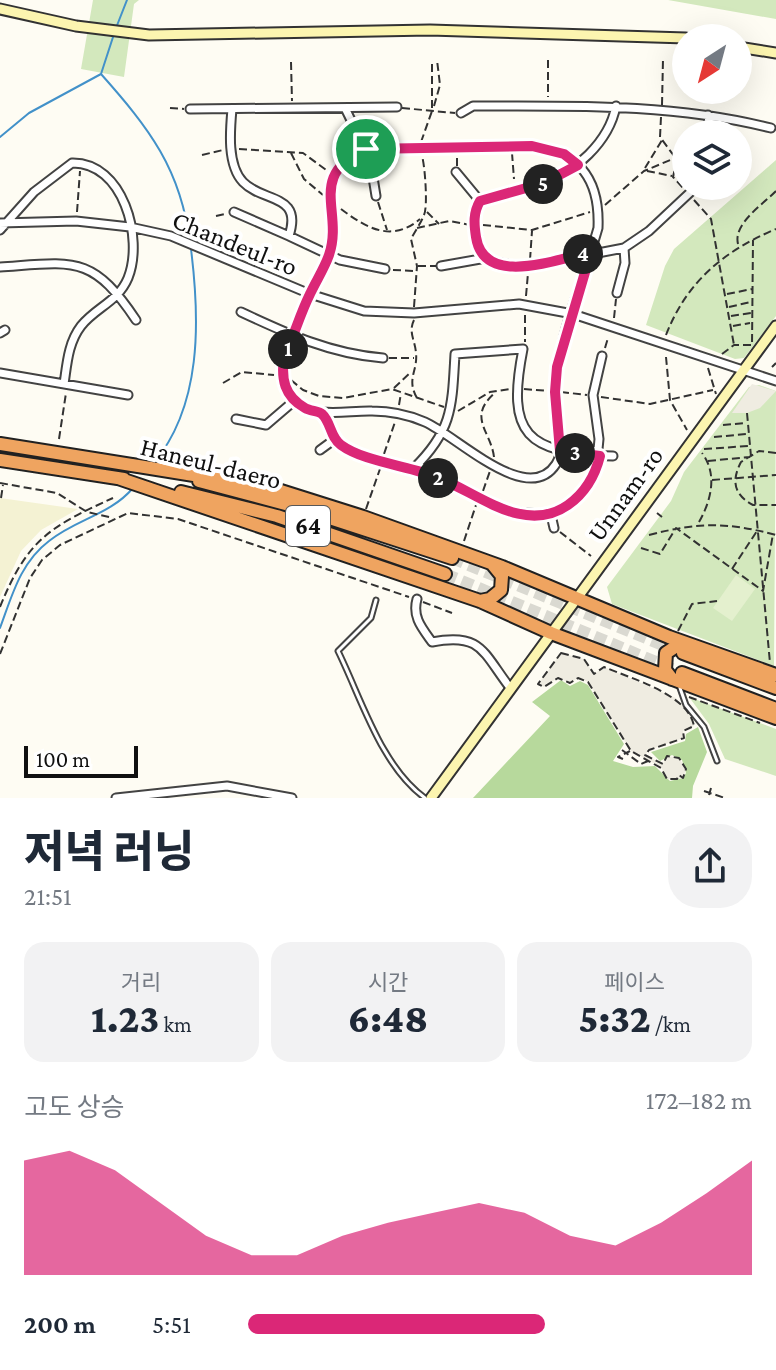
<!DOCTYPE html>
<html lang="ko">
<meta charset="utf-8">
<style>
body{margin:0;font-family:"Crimson Pro","Noto Sans KR",serif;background:#f2f2f3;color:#1f2937;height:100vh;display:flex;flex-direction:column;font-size:30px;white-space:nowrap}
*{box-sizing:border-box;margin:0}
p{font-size:26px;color:#747a83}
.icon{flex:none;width:44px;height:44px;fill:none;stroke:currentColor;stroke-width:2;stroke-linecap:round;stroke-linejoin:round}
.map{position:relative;height:798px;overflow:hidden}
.details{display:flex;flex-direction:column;background:#fff;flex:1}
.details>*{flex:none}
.needle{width:52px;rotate:216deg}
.tools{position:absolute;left:672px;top:24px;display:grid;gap:16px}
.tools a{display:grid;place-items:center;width:80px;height:80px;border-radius:50%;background:#fff;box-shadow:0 8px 32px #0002;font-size:40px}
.scale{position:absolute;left:24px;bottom:20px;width:114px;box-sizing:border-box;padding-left:8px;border:4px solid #101010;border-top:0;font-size:22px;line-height:28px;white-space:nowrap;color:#101010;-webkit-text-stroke:6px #fff;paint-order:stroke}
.pin{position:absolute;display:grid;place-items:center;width:68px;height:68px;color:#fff;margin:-34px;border:4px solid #fff;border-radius:50%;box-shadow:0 2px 8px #0007}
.km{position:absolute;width:40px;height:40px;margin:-20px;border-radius:50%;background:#222;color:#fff;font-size:22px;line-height:40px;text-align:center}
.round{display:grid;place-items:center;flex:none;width:84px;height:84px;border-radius:32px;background:#f2f2f3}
.head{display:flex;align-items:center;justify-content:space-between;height:136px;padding:0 24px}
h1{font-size:44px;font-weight:800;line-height:60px}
.metrics{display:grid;grid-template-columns:repeat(3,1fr);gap:12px;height:136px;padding:8px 24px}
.metrics div{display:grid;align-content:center;border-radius:20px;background:#f2f2f3;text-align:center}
.metrics b{font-size:40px;font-weight:800}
.metrics small{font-size:22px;font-weight:400}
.metrics p{font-size:22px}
.chart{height:224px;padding:16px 24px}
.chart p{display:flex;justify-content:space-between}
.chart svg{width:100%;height:144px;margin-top:8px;fill:#db2777;opacity:.7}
ul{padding:0 24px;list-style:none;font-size:26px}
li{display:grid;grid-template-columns:128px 96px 1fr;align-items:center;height:60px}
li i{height:20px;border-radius:10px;background:#db2777}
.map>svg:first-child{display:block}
.farmland{fill:#f4f2d3}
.green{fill:#d3e8bd}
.forest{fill:#b7d99c}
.pitch{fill:#e4f0ce}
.plaza{fill:#efece1}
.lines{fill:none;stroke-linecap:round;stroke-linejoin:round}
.stream{stroke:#4291c9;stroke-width:2}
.highway-tunnel{stroke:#dad9d1;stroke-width:12;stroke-dasharray:12 6;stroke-linecap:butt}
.lane-casing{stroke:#434343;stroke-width:7}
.street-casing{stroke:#434343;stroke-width:11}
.secondary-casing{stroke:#323232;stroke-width:13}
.highway-casing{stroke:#212121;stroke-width:16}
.path{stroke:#323232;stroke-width:2;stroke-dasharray:8 4;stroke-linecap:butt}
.lane{stroke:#fff;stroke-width:3}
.street{stroke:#fff;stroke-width:7}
.secondary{stroke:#fcf5b0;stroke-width:9}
.highway{stroke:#efa460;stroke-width:12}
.route-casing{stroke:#fff;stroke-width:16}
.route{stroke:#db2777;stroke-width:10}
.labels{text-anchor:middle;stroke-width:8;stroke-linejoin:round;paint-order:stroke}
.shield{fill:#fff;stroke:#585858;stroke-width:2}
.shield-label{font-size:24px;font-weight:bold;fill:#101010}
.street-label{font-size:26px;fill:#101010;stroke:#fff}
</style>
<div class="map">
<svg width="776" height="798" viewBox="0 0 776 798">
<rect width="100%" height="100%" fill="#fefcf3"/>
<!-- farmland -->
<path class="farmland" d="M0 498 78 509 41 530 21 551 0 597Z"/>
<!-- green -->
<path class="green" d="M93 0H139L134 4 124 77 81 69Z
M664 0H776V19L668 0Z
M776 160V316L744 358 735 359 646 325 665 266 674 249Z
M759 385 776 391 774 666 612 604 607 587 671 501 684 472 749 387Z
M689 697 776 729V776L725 759 709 724Z"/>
<!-- forest -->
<path class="forest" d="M561 680 570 686 580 681 588 685 624 744 613 761 633 767 655 766 670 781 683 778 686 773 682 760 672 755 660 761 651 752 685 741 686 734 698 727 707 752 693 786 692 798H473L550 716 532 702Z"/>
<!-- pitch -->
<path class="pitch" d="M736 575 755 589 732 621 713 608Z"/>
<!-- plaza -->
<path class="plaza" d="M752 384 776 391 760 408 747 413H732Z
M561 653 584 659 594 674 604 667 676 698 691 715 694 726 683 731 684 738 649 750 645 755 663 764 667 756 679 758 686 769 683 778 667 779 661 767 631 751 588 682 578 678 570 683 558 678 544 687 538 684Z"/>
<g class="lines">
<!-- stream -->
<path class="stream" d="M116 28 127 0
M114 34 101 74C149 128 181 169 190 243
M0 137 29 113 101 74
M153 464C202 406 200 321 191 249
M0 628C12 596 20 563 49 541 76 519 110 515 133 488"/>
<!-- highway-tunnel -->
<path class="highway-tunnel" d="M452 558 680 652
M445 574 682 673"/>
<defs>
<path id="lane" d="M376 600 371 618 338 651C362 700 381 766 425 798
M680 688 686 705 704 727 717 761"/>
<path id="street" d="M616 106C609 142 575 173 541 184 521 191 498 191 480 201L474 217 481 253 494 262 525 267 624 248 649 231 697 186
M345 108 370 159 376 196
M190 109 397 107
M232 109C230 131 227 165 243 182 263 203 303 193 289 236L340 260 385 269
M461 113 473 106C573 106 672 103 771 128
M708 115 710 134
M532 146C581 152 600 181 598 228 584 278 556 341 555 392 554 414 568 445 556 464 528 508 457 436 425 422 409 415 390 411 372 411 342 410 301 423 285 388 270 356 322 281 331 247 342 205 308 175 366 149Z
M456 172 480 201
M234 212 289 236
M0 223 76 221 130 227 171 236 310 294 364 311 414 313 519 304 573 314 776 381
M0 230 34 192 72 163C123 162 144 238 128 278 118 302 96 307 81 326 68 343 67 364 64 384
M441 266 486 258
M0 267C74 262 92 254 136 320
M617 293 625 263 624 248
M241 312C288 334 331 354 383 358
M0 333 5 330
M0 373 128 395
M322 414 335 439 352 452 419 470 506 511 551 515 575 500 596 470 599 439 593 395 602 356
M236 419 266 425 294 401
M320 450 335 439
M414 468C453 430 452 406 455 354L523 349C506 435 526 453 613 456
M551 515 554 528
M417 599C412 617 422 628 432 642 482 632 483 653 511 689
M116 798 227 786 292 798"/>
<path id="secondary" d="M0 9 76 26 149 35 430 30 686 38
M738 47 776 53
M431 798 776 326"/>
<path id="highway" d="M0 444 138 466
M0 460 124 479
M132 465 268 487 363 517 502 567 669 637 776 675
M118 478 480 601 551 633 776 718
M199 481 293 506 452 558
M181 492 277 516 445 574
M480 601 490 599 501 590 502 576 493 565
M683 653 776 688
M682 673 776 709
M672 679 665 670 666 653 678 645H687"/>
</defs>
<!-- lane casing -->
<use href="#lane" class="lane-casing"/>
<!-- street casing -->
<use href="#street" class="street-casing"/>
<!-- secondary casing -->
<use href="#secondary" class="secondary-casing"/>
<!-- highway casing -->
<use href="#highway" class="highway-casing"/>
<!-- path -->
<path class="path" d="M548 60V97
M291 62 292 101
M662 105 663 59
M434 106 440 85 437 60
M170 108 184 109
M402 108 455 113
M661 117 660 137 677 160 673 177 684 189
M421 142 432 111V61
M239 149 303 153 329 172
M291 153 304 179 323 195
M512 153 514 179
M202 155 223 150
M457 166V153
M645 168 662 140
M647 171 672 176
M694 200 711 219 734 345
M378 202 387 230
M605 205 644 171 675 158
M341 209C366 228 392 243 420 219
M77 212 80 171
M427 212 439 224
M216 216 225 214
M483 225 532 230 590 212
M417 228 449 221 470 225
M738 244C733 224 762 205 776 191
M530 260 532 231
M418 266H436
M393 270 415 271
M727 294 752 289
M526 296 528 273
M414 307 417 266 411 239C415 231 421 223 424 215 428 207 425 166 422 156
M729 307 751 302
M525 315V342
M731 316 751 313
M614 318 616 299
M414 320C408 332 415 340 416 353 418 371 406 379 417 398
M733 326 750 323
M666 335C687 281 724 251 776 229
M605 348 608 338
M722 354 734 345H752L753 240
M666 357 670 400 687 430
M389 358H414
M772 367 776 363
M708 368 716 394
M291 380 303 390 319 396 343 398 392 389 444 407
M223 383 242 372 274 375
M394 388 410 373
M524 389 549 391
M561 392 587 395
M601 397 650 404 713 390
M399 405 401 393
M458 411 490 392 510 389
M747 413 770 663
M723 425 746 423
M714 437 747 434
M59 439 66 393
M704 449 749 446
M776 453 759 451 741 462C731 481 734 495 753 505H776
M384 454 395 422
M494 457C491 431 466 417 496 392
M708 461 750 457
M712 480 776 475
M0 483 57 493 87 512 113 518
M483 491 490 471
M1 498 3 485
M366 509 381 466
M657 513 662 517
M699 522C711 501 718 474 702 453
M560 532 591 556
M649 535C699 522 727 522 776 535
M464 541 476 505
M641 548 660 554 676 528 763 591 773 534
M732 569 757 531
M423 602 452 613
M0 607C27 540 49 527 113 498
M678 631 692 604 717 601
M561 653 584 659 594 674 604 667C632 679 688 694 694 726L683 731 684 738 649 750 645 755 663 764 667 756 679 758 686 769 683 778 679 775 677 779H667L661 768 631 751 588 682 578 678 570 683 558 678 544 687 538 684Z
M0 654 30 578 42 560 60 545 128 513 178 519 409 597
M689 697 760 723
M622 750 641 764 648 761
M623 759 618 757 630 751
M704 791 725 798
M709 795 711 788"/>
<!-- lane -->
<use href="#lane" class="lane"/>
<!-- street -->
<use href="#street" class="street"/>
<!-- secondary -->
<use href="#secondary" class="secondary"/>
<!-- highway -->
<use href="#highway" class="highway"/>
</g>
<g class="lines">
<defs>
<path id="route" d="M532 146 564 154 578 165 544 183 480 201C473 213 474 224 476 237 484 289 559 258 591 252L557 367 555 392 560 451 600 456C595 476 585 493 568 505 525 535 479 494 439 478 411 466 364 462 341 445 330 437 331 422 322 414 319 411 310 411 305 408 284 396 281 379 284 357 294 336 300 314 310 294 316 281 324 269 329 255 344 211 306 176 366 149Z"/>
</defs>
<!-- route casing -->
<use href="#route" class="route-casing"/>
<!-- route -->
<use href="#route" class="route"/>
</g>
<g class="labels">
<!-- shield labels -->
<rect class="shield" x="286" y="506" width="44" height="40" rx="6"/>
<g class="shield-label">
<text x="308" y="534">64</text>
</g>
<!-- street labels -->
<g class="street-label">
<text transform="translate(235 243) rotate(22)" y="9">Chandeul-ro</text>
<text transform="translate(211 463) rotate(14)" y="9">Haneul-daero</text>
<text transform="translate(625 494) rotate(-54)" y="9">Unnam-ro</text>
</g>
</g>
</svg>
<div class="tools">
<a><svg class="needle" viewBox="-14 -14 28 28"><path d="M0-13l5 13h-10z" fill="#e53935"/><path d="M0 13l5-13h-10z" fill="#747a83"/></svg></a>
<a><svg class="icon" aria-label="layers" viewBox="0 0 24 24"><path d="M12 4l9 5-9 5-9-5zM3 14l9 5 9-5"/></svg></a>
</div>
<div class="scale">100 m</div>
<div class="pin" style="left:366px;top:149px;background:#1e9e55"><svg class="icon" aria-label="arrive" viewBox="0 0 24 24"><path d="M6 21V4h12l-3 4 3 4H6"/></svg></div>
<b class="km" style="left:288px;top:349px">1</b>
<b class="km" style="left:438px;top:478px">2</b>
<b class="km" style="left:575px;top:453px">3</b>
<b class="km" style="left:583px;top:254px">4</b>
<b class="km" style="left:543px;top:184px">5</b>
</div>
<section class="details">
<div class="head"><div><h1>저녁 러닝</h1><p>21:51</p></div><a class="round"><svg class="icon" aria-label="share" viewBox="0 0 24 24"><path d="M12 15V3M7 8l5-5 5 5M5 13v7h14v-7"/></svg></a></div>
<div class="metrics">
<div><p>거리</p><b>1.23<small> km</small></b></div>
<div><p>시간</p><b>6:48</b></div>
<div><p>페이스</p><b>5:32<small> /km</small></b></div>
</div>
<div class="chart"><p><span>고도 상승</span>172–182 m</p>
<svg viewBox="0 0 160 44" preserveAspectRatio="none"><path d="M0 44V9L10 6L20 12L30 22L40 32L50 38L60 38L70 32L80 28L90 25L100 22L110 25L120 32L130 35L140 28L150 19L160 9V44z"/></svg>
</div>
<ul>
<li><b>200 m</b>5:51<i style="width:59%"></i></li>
</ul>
</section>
